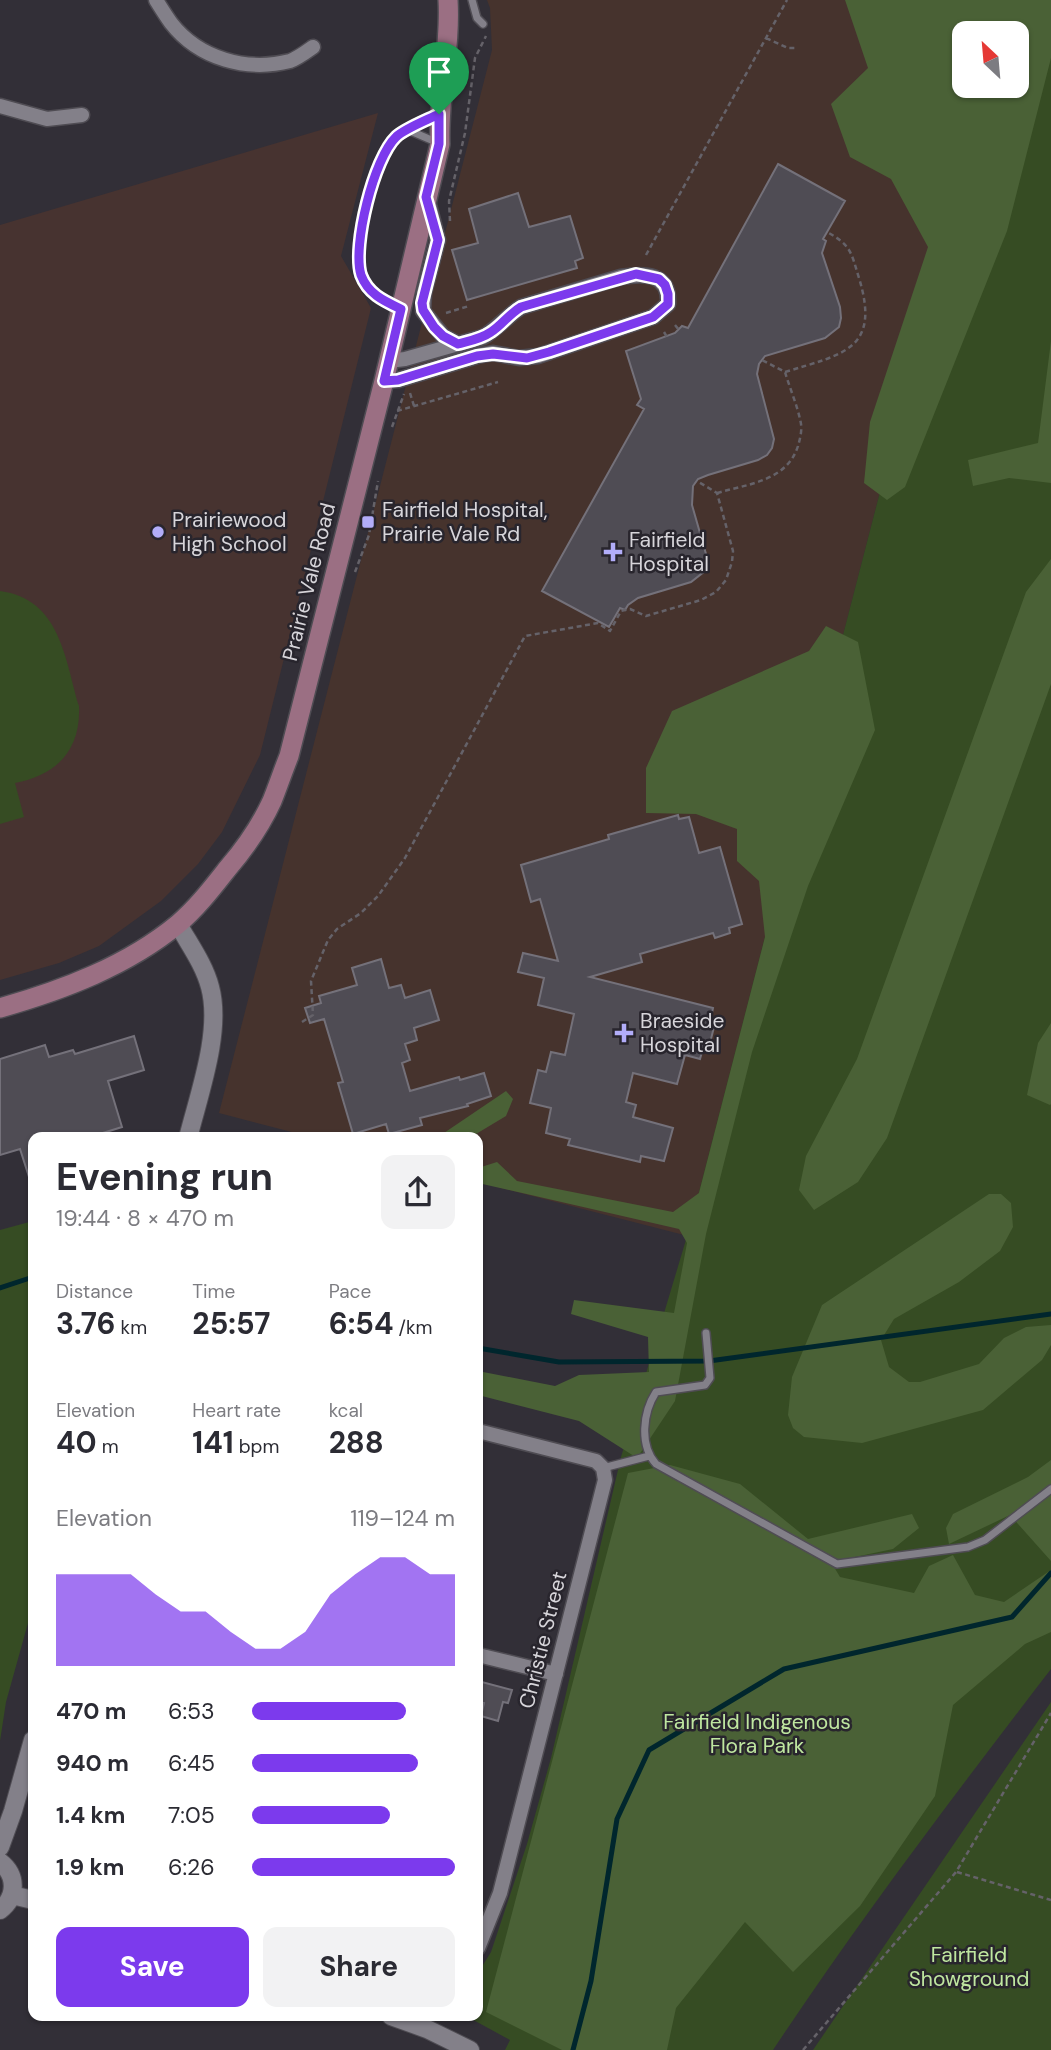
<!DOCTYPE html>
<meta charset="utf-8">
<style>
body{margin:0;font-family:"DM Sans",sans-serif;background:#f2f2f3;color:#2b2b33;height:100vh;display:flex;flex-direction:column;font-size:26px;white-space:nowrap}
*{box-sizing:border-box;margin:0}
p{font-size:23px;color:#7c7c81}
.icon{flex:none;width:38px;height:38px;fill:none;stroke:currentColor;stroke-width:2;stroke-linecap:round;stroke-linejoin:round}
.map{position:relative;flex:1;overflow:hidden}
.details{position:absolute;left:28px;top:1132px;width:455px;height:889px;display:flex;flex-direction:column;background:#fff;border-radius:14px;box-shadow:0 2px 5px #0004}
.details>*{flex:none}
.needle{width:46px;rotate:334deg}
.tools{position:absolute;left:952px;top:21px;display:grid;gap:14px}
.tools a{display:grid;place-items:center;width:77px;height:77px;border-radius:14px;background:#fff;box-shadow:0 2px 5px #0004;font-size:35px}
.pin{position:absolute;display:grid;place-items:center;width:60px;height:60px;color:#fff;margin:-72px -30px;border-radius:50% 50% 50% 0;rotate:-45deg;box-shadow:0 0 7px #0007}
.pin .icon{rotate:45deg}
.round{display:grid;place-items:center;flex:none;width:74px;height:74px;border-radius:14px;background:#f2f2f3}
.overview{display:flex;align-items:center;justify-content:space-between;height:119px;padding:0 28px}
h1{font-size:38px;font-weight:700;line-height:52px}
.figures{display:grid;grid-template-columns:repeat(3,1fr);gap:10px;height:119px;padding:7px 28px}
.figures div{display:grid;align-content:center}
.figures b{font-size:30px;font-weight:700}
.figures small{font-size:19px;font-weight:400}
.figures p{font-size:19px}
.chart{height:196px;padding:14px 28px}
.chart p{display:flex;justify-content:space-between}
.chart svg{width:100%;height:126px;margin-top:7px;fill:#7c3aed;opacity:.7}
.primary-button{display:flex;gap:14px;margin-top:auto;padding:14px 28px}
.primary-button a{flex:1;height:80px;border-radius:14px;background:#7c3aed;color:#fff;font-size:28px;font-weight:700;line-height:80px;text-align:center}
.primary-button a+a{background:#f2f2f3;color:#2b2b33}
ul{padding:0 28px;list-style:none;font-size:23px}
li{display:grid;grid-template-columns:112px 84px 1fr;align-items:center;height:52px}
li i{height:18px;border-radius:9px;background:#7c3aed}
.map>svg:first-child{display:block}
.education{fill:#473330}
.medical{fill:#46332d}
.green{fill:#364c23;fill-rule:evenodd}
.forest{fill:#4a6136;fill-rule:evenodd}
.lines{fill:none;stroke-linecap:round;stroke-linejoin:round}
.stream{stroke:#00262d;stroke-width:5}
.building{fill:#4f4c54;stroke:#74717a;stroke-width:2}
.service-casing{stroke:#4f4c53;stroke-width:10}
.minor-casing{stroke:#4f4c53;stroke-width:17}
.tertiary-casing{stroke:#4f4c53;stroke-width:20}
.secondary-casing{stroke:#4f4c53;stroke-width:22}
.path{stroke:#656269;stroke-width:2.5;stroke-dasharray:5 3.5;stroke-linecap:butt}
.service{stroke:#838089;stroke-width:7}
.minor{stroke:#838089;stroke-width:14}
.tertiary{stroke:#838089;stroke-width:18}
.secondary{stroke:#9b6f83;stroke-width:19}
.route-casing{stroke:#fff;stroke-width:14}
.route{stroke:#7c3aed;stroke-width:9}
.poi-dot{fill:#b2adf9;stroke:#28252d;stroke-width:2.5}
.labels{text-anchor:middle;stroke-width:5;stroke-linejoin:round;paint-order:stroke}
.poi-label{font-size:21px;fill:#d7d5da;stroke:#28252d;text-anchor:start}
.street-label{font-size:21px;fill:#d7d5da;stroke:#28252d}
.park-label{font-size:21px;fill:#bfe7a0;stroke:#28252d}
</style>
<div class="map">
<svg width="1051" height="2050" viewBox="0 0 1051 2050">
<rect width="100%" height="100%" fill="#322f37"/>
<!-- education -->
<path class="education" d="M378 113 341 256 371 308 260 755 222 832 198 864 161 901 99 946 59 963 0 980V225Z"/>
<!-- medical -->
<path class="medical" d="M487 0H869L950 221 688 1236 478 1182V1138L311 1137 219 1113 492 50 490 8Z"/>
<!-- green -->
<path class="green" d="M869 0H1051V1669C955 1794 860 1919 773 2050H505L510 2040 466 2016H478V1973L491 1952 527 1844 551 1758 621 1457 691 1223 950 221ZM964 33H1017V86H964Z
M0 591C60 599 65 658 79 706 81 750 57 775 15 783L24 817 0 824Z
M33 1221V1605L6 1702 0 1741V1230Z
M1051 1702V2050H813Z"/>
<!-- forest -->
<path class="forest" d="M845 0H1051V58L1007 231 905 487 887 500 864 483 870 422 928 247 891 179 850 157 831 104 868 68ZM964 33H1017V86H964Z
M1051 341V483L1009 478 973 486 968 460 1038 443Z
M1051 559V684L887 1138 858 1182 814 1210 799 1190 806 1156 857 1059 1026 592Z
M826 626 858 642 875 730 808 886 752 1052 706 1234 675 1401 637 1458 579 1421 478 1395V1371L555 1386 579 1375 649 1372 648 1337 571 1314 574 1300 674 1313 687 1243 679 1229 478 1183V1168L497 1162 517 1181 673 1212 699 1193 765 937 759 881 737 861V829L696 814 646 813V768L672 711 809 651Z
M1051 1023V1104L1050 1105 1027 1095 1038 1043Z
M506 1091 513 1099 506 1116 471 1137H438Z
M989 1194H1001L1011 1203 1013 1227 1000 1251 959 1282 894 1319 881 1340 889 1367 909 1382H920L979 1364 1004 1338 1026 1327 1051 1325V1345L1042 1360 983 1410 862 1443 804 1437 793 1428 788 1415 792 1377 822 1305Z
M1051 1460V1561L1010 1515 949 1544 946 1528 953 1514 1028 1477Z
M670 1465 740 1484 808 1539 912 1514 919 1528 893 1549 831 1562 840 1577 914 1593 929 1566 953 1555 975 1595 1004 1602 1051 1570V1632L1025 1644 953 1705 935 1796 860 1906 793 1972 745 1922 676 2008 667 2050H562L486 2012 628 1473Z"/>
<g class="lines">
<!-- stream -->
<path class="stream" d="M0 1288 33 1277
M478 1348 559 1362 709 1361 1051 1314
M573 2050 591 1981 617 1819 649 1750 784 1669 1012 1617 1051 1573"/>
</g>
<!-- building -->
<path class="building" d="M778 164 845 201 823 239 826 241 822 253 840 307 841 318 839 327 825 338 765 356 759 364 757 374 774 439 772 448 767 455 758 460 708 475 698 479 693 486 692 505 706 554 708 564 705 571 691 582 638 598 628 605 625 610 620 608 609 627 542 591 644 409 637 405 641 399 626 351 675 333 682 326 688 328Z
M518 193 529 227 570 216 583 258 575 261 577 268 467 300 452 250 478 243 469 209Z
M678 815 679 819 689 817 699 853 720 847 742 924 729 928 730 933 715 938 713 933 640 954 642 962 590 977 713 1008 710 1022 715 1023 709 1047 704 1045 700 1059 685 1055 677 1084 633 1073 626 1102 636 1105 633 1117 673 1128 664 1161 641 1156 640 1162 568 1145 570 1139 546 1133 551 1108 530 1103 538 1070 546 1072 551 1052 565 1055 574 1014 538 1005 544 978 518 972 523 953 558 961 540 899 531 902 521 865 609 839 608 835Z
M381 959 389 988 401 985 405 998 430 990 439 1020 414 1028 417 1040 405 1044 410 1060 402 1063 410 1091 459 1077 460 1080 484 1073 491 1096 467 1104 468 1106 420 1118 422 1125 389 1134 386 1124 353 1134 338 1083 343 1082 324 1019 310 1023 305 1008 321 1003 319 996 357 985 352 968Z
M134 1036 144 1070 108 1081 122 1127 103 1133 105 1138H33V1180H30L20 1149 0 1155V1059L45 1045 49 1057 73 1050 75 1054Z
M478 1681 512 1690 508 1703 503 1702 498 1721 481 1716 484 1703 478 1702Z"/>
<g class="lines">
<defs>
<path id="service" d="M472 0 477 18 483 24
M408 130 436 142
M400 309C384 301 367 293 361 275 352 245 374 159 396 137 404 129 427 120 438 115
M706 1333 710 1378 705 1385 656 1392C643 1412 639 1445 656 1464L837 1564 968 1547 985 1540 1051 1489
M603 1468 649 1456"/>
<path id="minor" d="M156 0C161 8 166 16 171 23 199 59 247 72 290 61 298 58 306 52 313 47
M0 106 47 119 82 115
M428 201 438 240 424 293 423 311 443 336 458 344
M384 381 398 380 477 356 493 353 519 358 538 356 653 317 668 304C670 273 645 273 621 277L521 307C507 316 497 329 483 337L405 359 389 361
M478 1431 596 1461 603 1468 605 1480 500 1893 478 1948
M478 1655 556 1674"/>
<path id="tertiary" d="M178 924C189 944 204 964 210 987 222 1031 199 1094 188 1138
M0 1847 13 1811 33 1740
M0 1862C17 1875 17 1897 0 1910
M12 1895 33 1900
M391 2016 427 2029 470 2050"/>
<path id="secondary" d="M0 1008C63 990 127 966 178 924 197 908 213 887 228 868 245 848 261 825 272 801 278 786 283 771 289 756L384 381 440 144C438 96 451 48 448 0"/>
</defs>
<!-- service casing -->
<use href="#service" class="service-casing"/>
<!-- minor casing -->
<use href="#minor" class="minor-casing"/>
<!-- tertiary casing -->
<use href="#tertiary" class="tertiary-casing"/>
<!-- secondary casing -->
<use href="#secondary" class="secondary-casing"/>
<!-- path -->
<path class="path" d="M766 38 788 48H796
M450 221 449 201 465 133 475 58 486 36
M646 255 787 0
M446 313 469 306
M675 325 679 330
M664 332 667 337
M785 372C843 354 881 350 859 278 851 252 851 245 827 232
M410 393 414 406
M397 411 498 382
M392 427 404 394
M717 493C748 484 787 481 798 446 800 439 802 431 801 424 798 407 790 389 785 372L762 360
M355 572 369 535 378 481
M302 1022 313 1015 311 981 328 940 337 929 361 913 378 896 405 858 525 636 598 623 610 631 621 611 630 609 646 616 701 600 716 592 726 580 732 562 733 551 717 493 697 481
M957 1872 1051 1900
M803 2050 956 1872 1051 1713"/>
<!-- service -->
<use href="#service" class="service"/>
<!-- minor -->
<use href="#minor" class="minor"/>
<!-- tertiary -->
<use href="#tertiary" class="tertiary"/>
<!-- secondary -->
<use href="#secondary" class="secondary"/>
</g>
<g class="lines">
<defs>
<path id="route" d="M439 114V144L426 197 438 240 422 303 423 310 434 327 443 336 458 344C469 341 481 339 491 332 502 325 509 314 521 307L636 274 659 279 665 285 668 294V304L653 317 549 352 527 358 493 354 477 356 398 380 384 381 401 309C384 301 368 294 361 275 352 246 374 158 396 137 404 129 427 120 439 114Z"/>
</defs>
<!-- route casing -->
<use href="#route" class="route-casing"/>
<!-- route -->
<use href="#route" class="route"/>
</g>
<!-- markers -->
<g class="poi-dot">
<rect x="361" y="515" width="14" height="14" rx="3.5"/>
<circle cx="158" cy="532" r="7"/>
<path d="M609.5 541.5h7v7h7v7h-7v7h-7v-7h-7v-7h7z"/>
<path d="M620.5 1022.5h7v7h7v7h-7v7h-7v-7h-7v-7h7z"/>
</g>
<g class="labels">
<!-- poi labels -->
<g class="poi-label">
<text x="382" y="517">Fairfield Hospital,<tspan x="382" dy="24">Prairie Vale Rd</tspan></text>
<text x="172" y="527">Prairiewood<tspan x="172" dy="24">High School</tspan></text>
<text x="629" y="547">Fairfield<tspan x="629" dy="24">Hospital</tspan></text>
<text x="640" y="1028">Braeside<tspan x="640" dy="24">Hospital</tspan></text>
</g>
<!-- street labels -->
<g class="street-label">
<text transform="translate(309 582) rotate(-76)" y="7">Prairie Vale Road</text>
<text transform="translate(543 1640) rotate(-76)" y="7">Christie Street</text>
</g>
<!-- park labels -->
<g class="park-label">
<text x="757" y="1729">Fairfield Indigenous<tspan x="757" dy="24">Flora Park</tspan></text>
<text x="969" y="1962">Fairfield<tspan x="969" dy="24">Showground</tspan></text>
</g>
</g>
</svg>
<div class="tools">
<a><svg class="needle" viewBox="-14 -14 28 28"><path d="M0-13l5 13h-10z" fill="#e53935"/><path d="M0 13l5-13h-10z" fill="#7c7c81"/></svg></a>
</div>
<div class="pin" style="left:439px;top:114px;background:#1e9e55"><svg class="icon" aria-label="arrive" viewBox="0 0 24 24"><path d="M6 21V4h12l-3 4 3 4H6"/></svg></div>
<section class="details">
<div class="overview"><div><h1>Evening run</h1><p>19:44 · 8 × 470 m</p></div><a class="round"><svg class="icon" aria-label="share" viewBox="0 0 24 24"><path d="M12 15V3M7 8l5-5 5 5M5 13v7h14v-7"/></svg></a></div>
<div class="figures">
<div><p>Distance</p><b>3.76<small> km</small></b></div>
<div><p>Time</p><b>25:57</b></div>
<div><p>Pace</p><b>6:54<small> /km</small></b></div>
</div>
<div class="figures">
<div><p>Elevation</p><b>40<small> m</small></b></div>
<div><p>Heart rate</p><b>141<small> bpm</small></b></div>
<div><p>kcal</p><b>288</b></div>
</div>
<div class="chart"><p><span>Elevation</span>119–124 m</p>
<svg viewBox="0 0 160 44" preserveAspectRatio="none"><path d="M0 44V12L10 12L20 12L30 12L40 19L50 25L60 25L70 32L80 38L90 38L100 32L110 19L120 12L130 6L140 6L150 12L160 12V44z"/></svg>
</div>
<ul>
<li><b>470 m</b>6:53<i style="width:76%"></i></li>
<li><b>940 m</b>6:45<i style="width:82%"></i></li>
<li><b>1.4 km</b>7:05<i style="width:68%"></i></li>
<li><b>1.9 km</b>6:26<i style="width:100%"></i></li>
</ul>
<div class="primary-button"><a>Save</a><a>Share</a></div>
</section>
</div>
